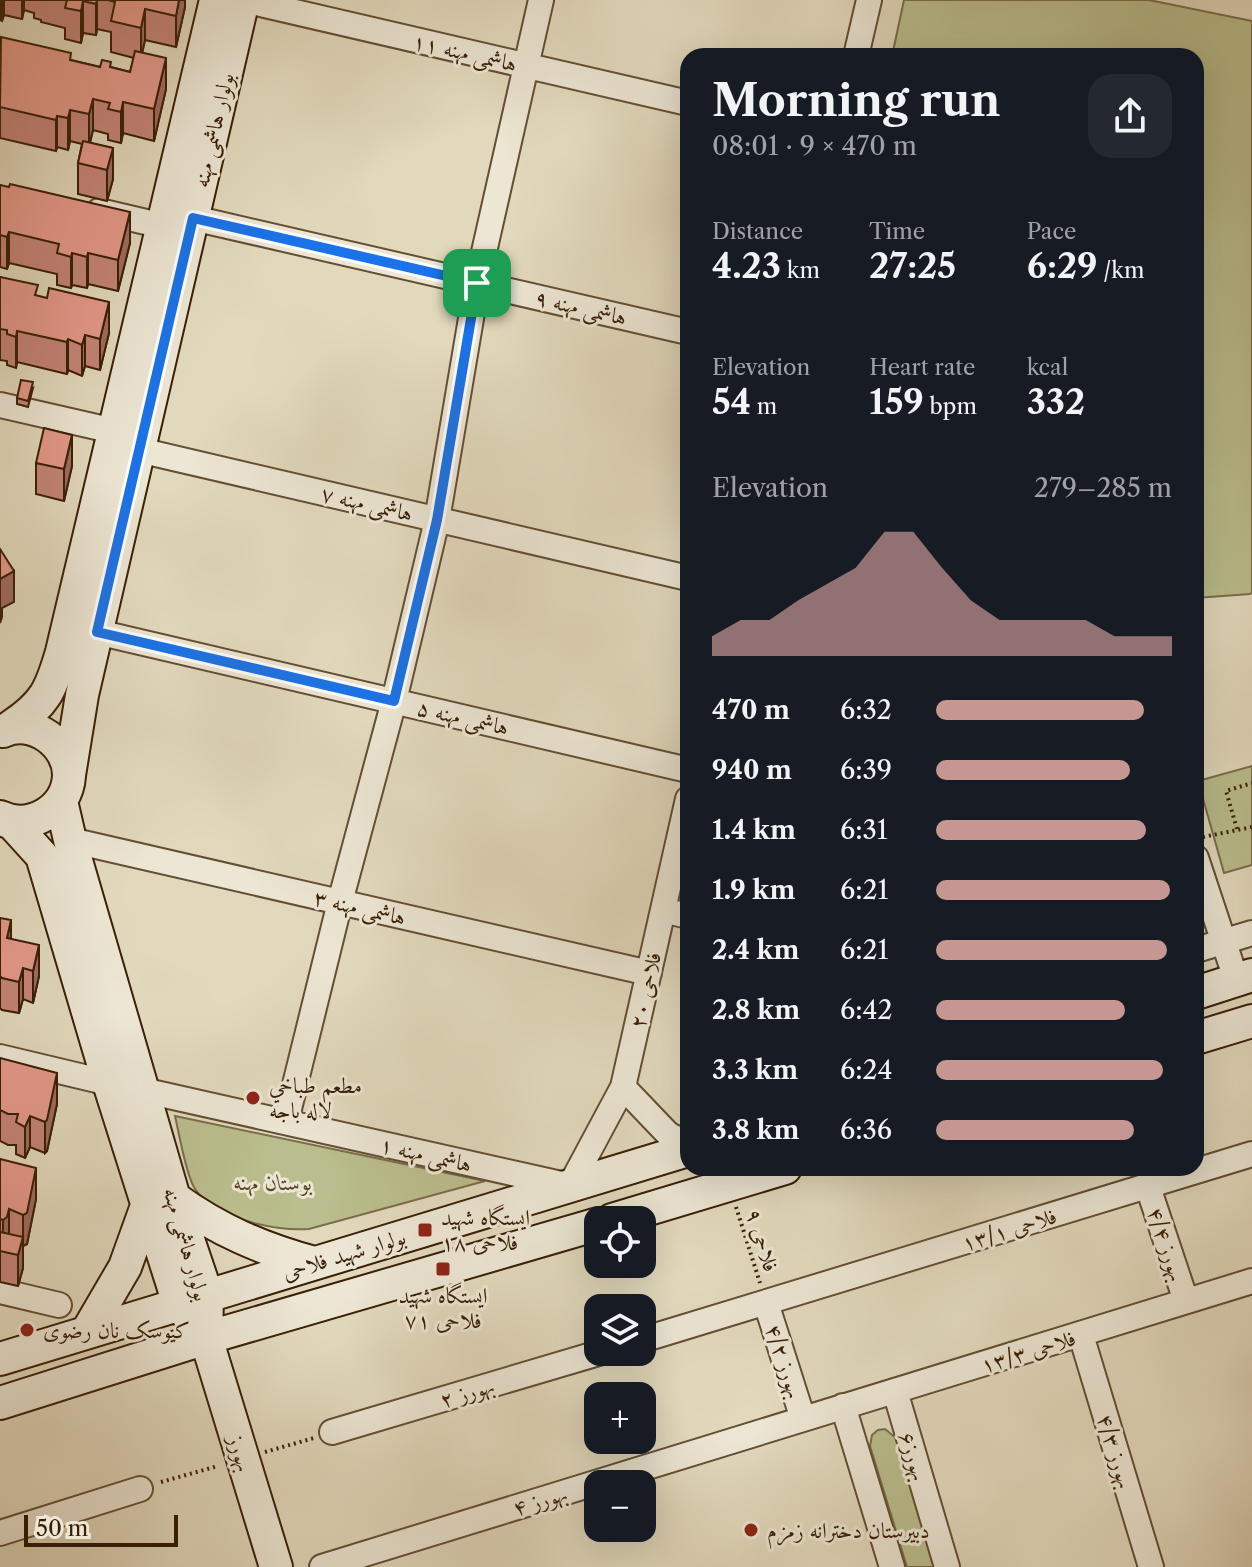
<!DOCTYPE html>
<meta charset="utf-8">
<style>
body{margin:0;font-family:"Libre Caslon Text",Amiri,serif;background:#242831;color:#f1f3f6;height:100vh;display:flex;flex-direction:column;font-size:30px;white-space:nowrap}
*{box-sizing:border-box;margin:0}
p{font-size:26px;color:#9ea1a6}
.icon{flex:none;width:44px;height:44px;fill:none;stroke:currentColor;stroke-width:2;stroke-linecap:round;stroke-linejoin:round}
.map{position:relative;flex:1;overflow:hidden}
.sheet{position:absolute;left:680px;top:48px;width:524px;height:1128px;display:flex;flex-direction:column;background:#171b24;border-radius:24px;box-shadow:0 8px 32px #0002}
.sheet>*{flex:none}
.buttons{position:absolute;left:584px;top:1206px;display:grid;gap:16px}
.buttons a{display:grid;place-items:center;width:72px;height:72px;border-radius:16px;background:#171b24;box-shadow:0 8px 32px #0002;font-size:40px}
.scale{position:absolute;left:24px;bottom:20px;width:154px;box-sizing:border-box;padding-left:8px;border:4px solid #3a1f06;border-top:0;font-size:22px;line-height:28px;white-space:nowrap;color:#3a1f06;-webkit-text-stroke:6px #ece6d4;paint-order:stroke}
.pin{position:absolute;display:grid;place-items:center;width:68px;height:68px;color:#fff;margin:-34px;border-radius:16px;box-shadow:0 4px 12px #0006}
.round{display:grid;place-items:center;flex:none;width:84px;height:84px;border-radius:24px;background:#242831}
.overview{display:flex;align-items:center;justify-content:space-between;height:136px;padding:0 32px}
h1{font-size:44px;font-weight:700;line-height:60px}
.figures{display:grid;grid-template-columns:repeat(3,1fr);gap:12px;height:136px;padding:8px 32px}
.figures div{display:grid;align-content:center}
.figures b{font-size:34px;font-weight:700}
.figures small{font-size:22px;font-weight:400}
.figures p{font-size:22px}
.chart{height:224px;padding:16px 32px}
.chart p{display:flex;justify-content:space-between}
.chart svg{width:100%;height:144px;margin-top:8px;fill:#c59692;opacity:.7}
ul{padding:0 32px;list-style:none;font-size:26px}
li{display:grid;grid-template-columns:128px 96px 1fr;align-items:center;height:60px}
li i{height:20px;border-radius:10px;background:#c59692}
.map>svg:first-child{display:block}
.green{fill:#babd8d;stroke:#7a6e4a;stroke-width:2}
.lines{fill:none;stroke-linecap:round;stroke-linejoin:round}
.street-casing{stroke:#644e34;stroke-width:28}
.secondary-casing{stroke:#3a1f06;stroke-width:36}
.path{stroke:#3a1f06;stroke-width:4;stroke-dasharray:2 4;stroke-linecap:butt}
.street{stroke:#ece6d4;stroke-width:24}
.secondary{stroke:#ece6d4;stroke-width:32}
.wall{fill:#c48477;stroke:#3a1f06;stroke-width:2}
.shaded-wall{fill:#a06b61;stroke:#3a1f06;stroke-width:2}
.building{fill:#e4998a;stroke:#3a1f06;stroke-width:2}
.route-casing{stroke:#fff;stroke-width:16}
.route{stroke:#1a73e8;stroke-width:10}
.poi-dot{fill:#8f2418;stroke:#ece6d4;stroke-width:3}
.labels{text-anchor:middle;stroke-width:6;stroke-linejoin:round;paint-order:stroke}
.street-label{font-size:22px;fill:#3a1f06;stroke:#ece6d4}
.poi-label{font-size:22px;fill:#3a1f06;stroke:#ece6d4;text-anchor:start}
.park-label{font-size:22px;font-style:italic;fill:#5a4628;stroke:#ece6d4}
</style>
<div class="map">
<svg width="1252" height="1567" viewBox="0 0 1252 1567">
<rect width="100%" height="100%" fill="#e2d9bd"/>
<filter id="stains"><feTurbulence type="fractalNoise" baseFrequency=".0025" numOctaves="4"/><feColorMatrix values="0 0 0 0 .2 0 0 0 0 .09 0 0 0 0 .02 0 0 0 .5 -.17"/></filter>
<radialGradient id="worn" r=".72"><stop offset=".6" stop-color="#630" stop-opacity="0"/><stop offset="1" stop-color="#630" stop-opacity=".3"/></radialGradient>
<!-- green -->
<path class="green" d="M904 0H1149L1252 21V593L1250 594 1196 598V56H892Z
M1252 766V865L1224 873 1198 781Z
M175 1116 485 1181 309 1229C275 1231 216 1219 195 1189 186 1176 179 1133 175 1116Z
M885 1429 896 1438 935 1567H907L870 1446 872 1435 878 1430Z"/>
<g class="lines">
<defs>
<path id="street" d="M243 0 688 103
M856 56 869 0
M99 211 163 226
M193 218 688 332
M0 405 114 431 139 450 688 578
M97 632 688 770
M70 840 649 973
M1196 858 1236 979
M663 910 688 916
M1196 950 1252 933
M0 1057 109 1083
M623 1087 668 1134 688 1145
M142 1090 570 1186 623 1087 688 799
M286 1121 340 902 394 701 437 520 477 283 541 0
M1148 1187 1186 1301
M0 1291 59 1305
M766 1303 803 1419
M1081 1335 1151 1567
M642 1340 1252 1154
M895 1391 947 1567
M843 1406 892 1567
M332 1432 602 1352
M0 1533 140 1489
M322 1567 1252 1281"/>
<path id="secondary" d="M12 726C45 704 51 690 62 652L216 0
M69 775 82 695 243 0
M61 801 70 840 174 1198 207 1296 206 1338 276 1567
M0 817C29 831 67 811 69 776 70 744 32 717 3 731
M0 819 12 823 42 856 109 1083 179 1304 192 1320
M1196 993 1252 975
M1196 1038 1252 1021
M174 1198C218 1230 262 1249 314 1263
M612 1220 785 1168
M87 1332 125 1267 148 1203
M0 1359 688 1150
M0 1403 206 1338 598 1224"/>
</defs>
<!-- street casing -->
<use href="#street" class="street-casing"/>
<!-- secondary casing -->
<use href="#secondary" class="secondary-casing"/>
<!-- path -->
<path class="path" d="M1237 829 1226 791 1252 783
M1203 837 1252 827
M736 1207 760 1283
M265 1452 314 1438
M161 1482 218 1466"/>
<!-- street -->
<use href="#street" class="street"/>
<!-- secondary -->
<use href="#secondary" class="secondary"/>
</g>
<!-- wall -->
<path class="wall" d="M0 0H185V7L176 47 145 40 142 52 166 89 154 141 123 133 121 143 108 140V134L93 130 90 143 113 148V179L107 201 78 194V163L82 144 70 141 68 150 57 147 56 151 0 138V41L71 60 100 67H111L130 72 134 58 111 52V32L97 29 96 35 83 33 81 43 65 39V28L41 22V20L34 18V13L24 10 22 19 4 15 2 21 0 20Z
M0 185 130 243 118 291 88 284 87 288 72 285 71 288 57 285V274L9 263 7 269 0 267Z
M0 277 109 333 100 370 85 366 82 376 68 370 67 374 17 362 16 368 7 365V361L0 360Z
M33 388 28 407 17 404V398Z
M36 463 72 466 64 501 36 494Z
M0 918 11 939 39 976 33 1003 23 999 19 1013 2 1010 0 1008Z
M0 1058 57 1104 47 1151 45 1153 30 1147 25 1158 16 1154V1145H8L0 1141Z
M0 1159 36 1199 27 1244 23 1246V1268L18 1286 0 1282Z"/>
<!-- shaded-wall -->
<path class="shaded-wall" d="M2 0H4V15L2 21Z
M22 0H24V10L22 19Z
M97 0V29L96 35V4Z
M179 0H185V7L176 47V16Z
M83 1V33L81 43V11Z
M145 9V40L141 59V28Z
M166 58V89L154 141V109Z
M93 99V130L89 146V114Z
M123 102V133L121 143V112Z
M70 110V141L68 150V118Z
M57 116V147L56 151V120Z
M113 148V179L107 201V170Z
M130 212V243L118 291V260Z
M9 232V263L7 269V237Z
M72 253V285L71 288V257Z
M88 253V284L87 288V257Z
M109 302V333L100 370V339Z
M17 331V362L16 368V337Z
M85 335V366L82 376V345Z
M68 339V370L67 374V342Z
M72 435V466L64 501V469Z
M14 571V602L2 608V617L0 623V579Z
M11 920V951L7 938Z
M39 945V976L33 1003V971Z
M23 968V999L19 1013V982Z
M57 1073V1104L47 1151 45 1153V1122Z
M30 1116V1147L25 1158V1127Z
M36 1168V1199L27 1244 23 1246V1215Z
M9 1209V1240L3 1251V1220Z
M23 1237V1268L18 1286V1255Z"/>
<!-- building -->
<path class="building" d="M67 0H97L96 4 83 1 81 11 65 8Z
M108 0H179L176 16 145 9 141 28 111 21 115 2Z
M1 37 71 53 70 60 100 67 102 60 111 62 110 67 130 72 135 51 166 58 154 109 123 102 121 112 108 109 110 103 93 99 89 114 70 110 68 118 57 116 56 120 0 107Z
M83 141 113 148 107 170 78 163Z
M10 184 130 212 118 260 88 253 87 257 72 253 71 257 57 253 59 244 9 232 7 237 0 235V185L9 187Z
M0 277 38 285 35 295 47 298 49 288 109 302 100 339 85 335 82 345 68 339 67 342 17 331 16 337 7 334V330L0 329Z
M21 380 33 382 28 401 17 398Z
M44 428 72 435 64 469 36 463Z
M0 549 14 571 0 579Z
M0 918 11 920 7 938 39 945 33 971 23 968 19 982 2 978 0 976Z
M0 1058 57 1073 47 1120 45 1122 30 1116 25 1127 16 1122 18 1114H8L0 1110Z
M0 1159 36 1168 27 1213 23 1215 9 1209 7 1217 3 1220 0 1219Z
M0 1232 23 1237 18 1255 0 1251Z"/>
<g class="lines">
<defs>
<path id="route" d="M193 218 477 283 437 520 394 701 97 632Z"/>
</defs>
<!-- route casing -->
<use href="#route" class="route-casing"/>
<!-- route -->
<use href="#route" class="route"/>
</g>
<!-- markers -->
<g class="poi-dot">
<circle cx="253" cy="1098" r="8"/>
<rect x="417" y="1222" width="16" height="16" rx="4"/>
<rect x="435" y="1261" width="16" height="16" rx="4"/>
<circle cx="27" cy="1330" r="8"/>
<circle cx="751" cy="1530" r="8"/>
</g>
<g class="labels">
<!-- street labels -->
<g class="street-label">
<text transform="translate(465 52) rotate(13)" y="8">هاشمی مهنه ۱۱</text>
<text transform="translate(213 130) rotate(-77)" y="8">بولوار هاشمی مهنه</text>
<text transform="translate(581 307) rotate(13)" y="8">هاشمی مهنه ۹</text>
<text transform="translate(367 503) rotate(13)" y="8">هاشمی مهنه ۷</text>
<text transform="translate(463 717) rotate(13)" y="8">هاشمی مهنه ۵</text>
<text transform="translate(360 907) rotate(13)" y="8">هاشمی مهنه ۳</text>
<text transform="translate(645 990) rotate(-77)" y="8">فلاحی ۲۰</text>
<text transform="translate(426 1154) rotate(13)" y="8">هاشمی مهنه ۱</text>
<text transform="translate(1009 1229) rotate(-17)" y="8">فلاحی ۱۳/۱</text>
<text transform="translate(763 1240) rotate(73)" y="8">فلاحی ۹</text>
<text transform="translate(187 1244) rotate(74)" y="8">بولوار هاشمی مهنه</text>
<text transform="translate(1167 1244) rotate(72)" y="8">بهورز ۴/۴</text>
<text transform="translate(344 1254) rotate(-17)" y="8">بولوار شهید فلاحی</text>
<text transform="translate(1028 1351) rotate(-17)" y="8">فلاحی ۱۳/۳</text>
<text transform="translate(785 1361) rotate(72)" y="8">بهورز ۴/۲</text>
<text transform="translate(467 1392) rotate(-17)" y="8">بهورز ۲</text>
<text transform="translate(1116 1451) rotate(73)" y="8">بهورز ۴/۳</text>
<text transform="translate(241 1453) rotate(73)" y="8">بهورز</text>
<text transform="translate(914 1456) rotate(73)" y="8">بهورز۶</text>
<text transform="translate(540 1500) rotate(-17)" y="8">بهورز ۴</text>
</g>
<!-- poi labels -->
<g class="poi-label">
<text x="269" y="1093">مطعم طباخي<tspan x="269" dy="25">لاله باجه</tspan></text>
<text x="441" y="1225">ایستگاه شهید<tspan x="441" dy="25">فلاحی ۱۸</tspan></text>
<text x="443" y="1303" text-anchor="middle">ایستگاه شهید<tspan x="443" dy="25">فلاحی ۷۱</tspan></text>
<text x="43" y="1338">کیوسک نان رضوی</text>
<text x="767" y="1538">دبیرستان دخترانه زمزم</text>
</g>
<!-- park labels -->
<g class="park-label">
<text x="273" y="1190">بوستان مهنه</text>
</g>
</g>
<rect width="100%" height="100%" filter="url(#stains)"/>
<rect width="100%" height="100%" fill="url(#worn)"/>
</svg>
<div class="buttons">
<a><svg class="icon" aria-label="locate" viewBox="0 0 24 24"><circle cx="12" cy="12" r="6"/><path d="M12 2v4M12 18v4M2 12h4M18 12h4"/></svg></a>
<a><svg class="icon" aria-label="layers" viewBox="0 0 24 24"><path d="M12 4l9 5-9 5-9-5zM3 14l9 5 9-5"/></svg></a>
<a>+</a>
<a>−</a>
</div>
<div class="scale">50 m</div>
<div class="pin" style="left:477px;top:283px;background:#1e9e55"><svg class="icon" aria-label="arrive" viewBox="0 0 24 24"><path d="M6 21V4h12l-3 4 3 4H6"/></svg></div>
<section class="sheet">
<div class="overview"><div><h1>Morning run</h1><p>08:01 · 9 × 470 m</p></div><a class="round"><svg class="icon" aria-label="share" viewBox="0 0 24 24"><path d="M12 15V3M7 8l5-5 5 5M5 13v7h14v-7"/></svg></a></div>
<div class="figures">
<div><p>Distance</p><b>4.23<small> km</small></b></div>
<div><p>Time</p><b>27:25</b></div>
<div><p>Pace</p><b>6:29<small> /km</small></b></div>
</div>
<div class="figures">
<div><p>Elevation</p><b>54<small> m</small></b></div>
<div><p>Heart rate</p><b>159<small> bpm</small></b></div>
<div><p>kcal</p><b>332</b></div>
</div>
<div class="chart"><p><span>Elevation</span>279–285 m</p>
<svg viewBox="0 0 160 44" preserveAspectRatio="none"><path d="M0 44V38L10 33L20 33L30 27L40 22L50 17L60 6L70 6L80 17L90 27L100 33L110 33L120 33L130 33L140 38L150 38L160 38V44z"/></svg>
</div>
<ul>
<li><b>470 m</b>6:32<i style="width:88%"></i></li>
<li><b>940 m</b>6:39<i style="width:82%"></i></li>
<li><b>1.4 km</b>6:31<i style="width:89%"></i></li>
<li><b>1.9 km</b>6:21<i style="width:99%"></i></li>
<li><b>2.4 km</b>6:21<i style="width:98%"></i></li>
<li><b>2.8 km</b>6:42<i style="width:80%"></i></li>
<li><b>3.3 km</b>6:24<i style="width:96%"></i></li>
<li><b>3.8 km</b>6:36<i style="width:84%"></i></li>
</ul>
</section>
</div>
